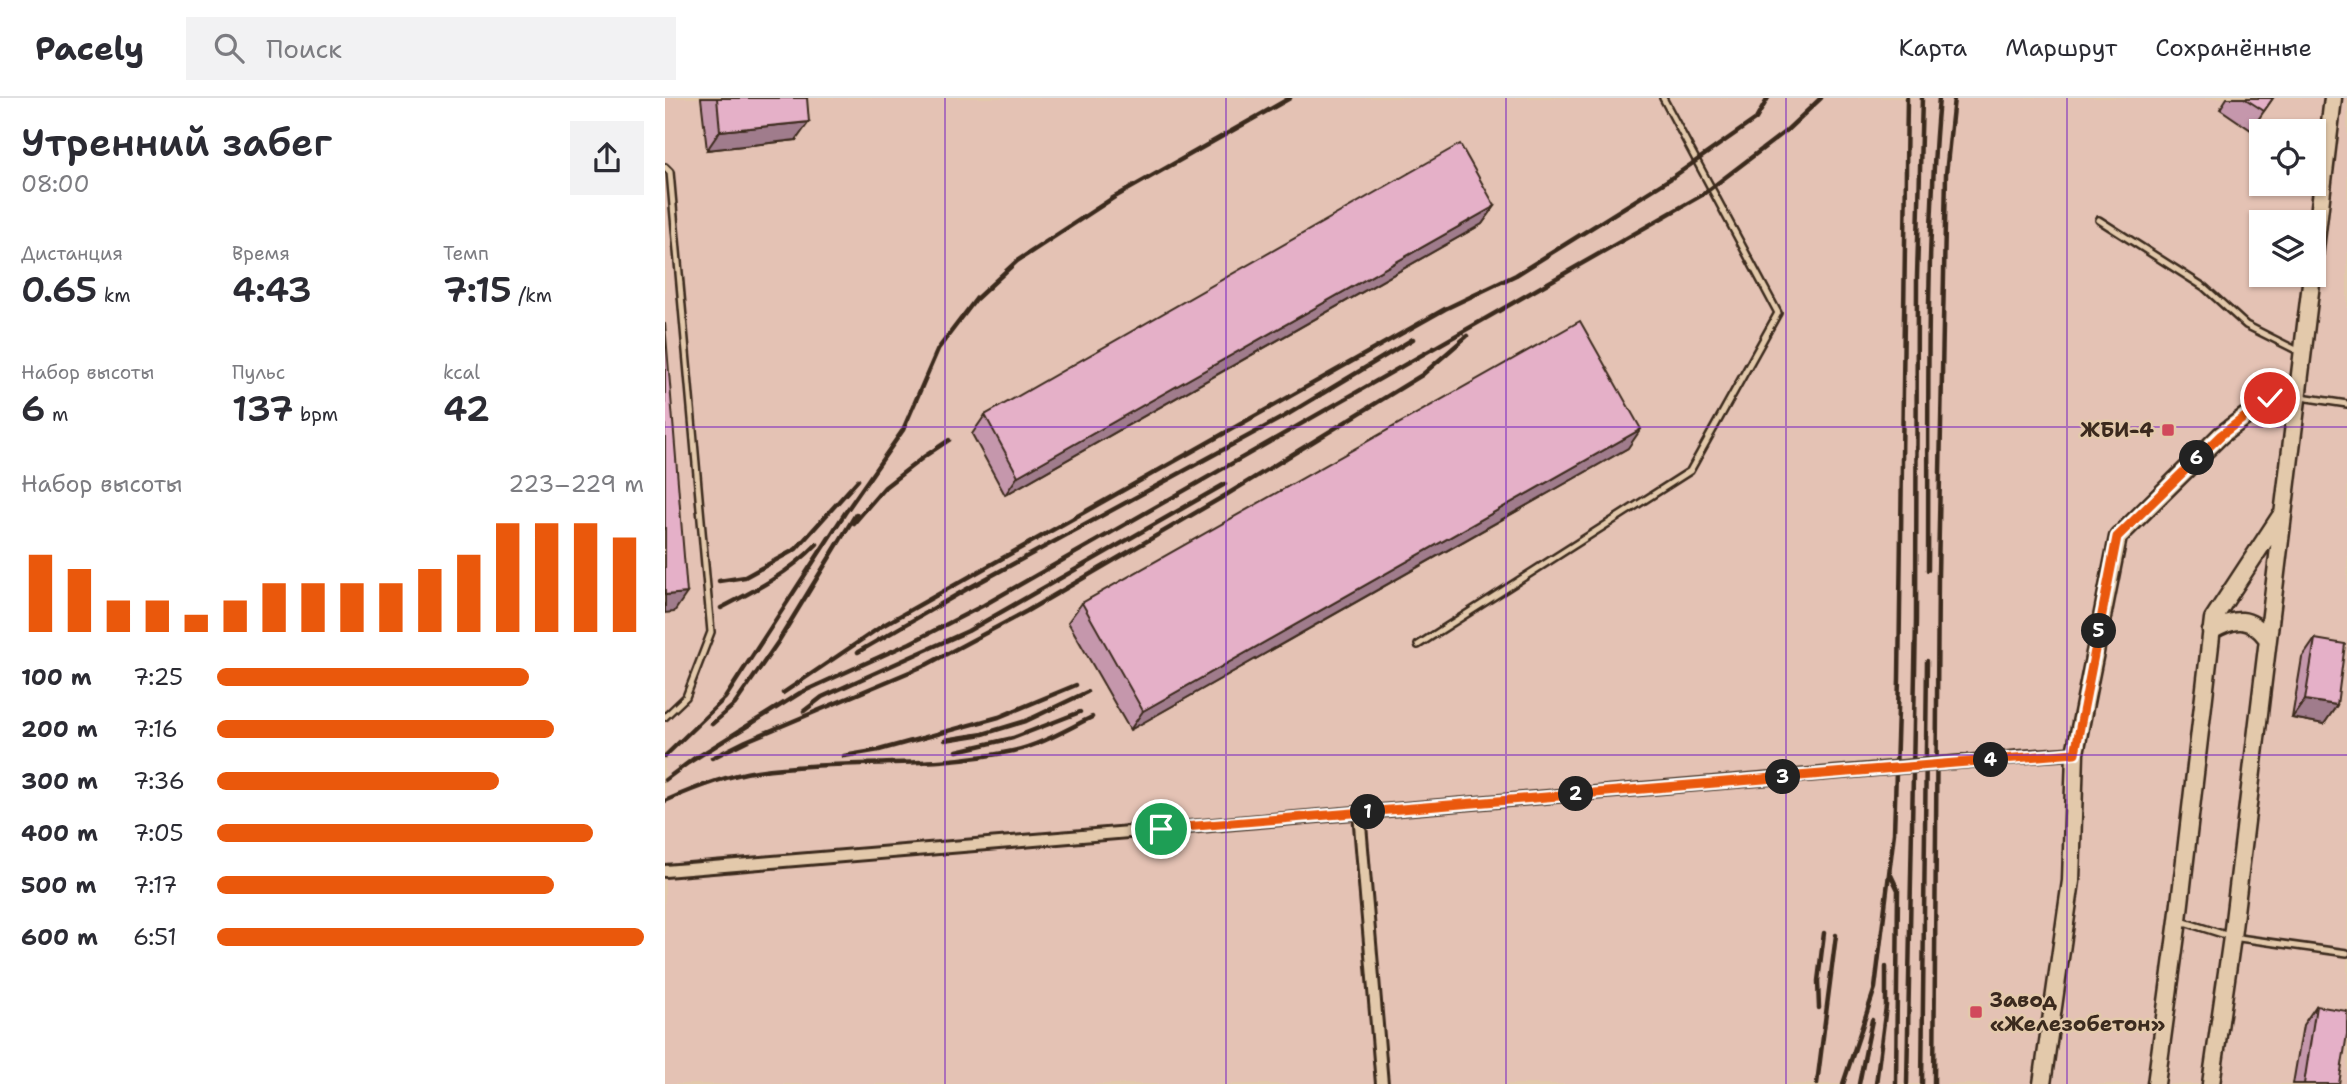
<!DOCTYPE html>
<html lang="ru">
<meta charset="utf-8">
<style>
body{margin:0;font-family:"Shantell Sans",sans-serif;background:#f2f2f3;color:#2b2b33;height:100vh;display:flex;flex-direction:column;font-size:26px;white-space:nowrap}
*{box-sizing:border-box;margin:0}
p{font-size:23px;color:#7c7c81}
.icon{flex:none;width:38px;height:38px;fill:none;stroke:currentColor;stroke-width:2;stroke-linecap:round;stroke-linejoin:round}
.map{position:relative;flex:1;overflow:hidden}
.side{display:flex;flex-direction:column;background:#fff;width:665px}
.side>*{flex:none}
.buttons{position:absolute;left:1584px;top:21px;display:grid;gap:14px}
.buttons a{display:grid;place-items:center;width:77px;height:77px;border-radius:0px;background:#fff;box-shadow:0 2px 5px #0004;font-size:35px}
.pin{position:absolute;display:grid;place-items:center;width:60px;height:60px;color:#fff;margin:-30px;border:4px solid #fff;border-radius:50%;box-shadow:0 2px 7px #0007}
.km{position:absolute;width:35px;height:35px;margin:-18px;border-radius:50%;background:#222;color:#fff;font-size:19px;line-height:35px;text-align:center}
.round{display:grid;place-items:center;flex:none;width:74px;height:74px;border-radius:0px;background:#f2f2f3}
.headline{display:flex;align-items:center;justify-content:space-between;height:119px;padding:0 21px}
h1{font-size:38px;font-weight:600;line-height:52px}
.stats{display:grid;grid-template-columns:repeat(3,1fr);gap:10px;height:119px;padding:7px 21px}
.stats div{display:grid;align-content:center}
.stats b{font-size:35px;font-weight:600}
.stats small{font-size:19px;font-weight:400}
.stats p{font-size:19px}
.chart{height:196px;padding:14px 21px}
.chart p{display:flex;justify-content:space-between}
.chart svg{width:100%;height:126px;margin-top:7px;stroke:#ea580c;stroke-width:6}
ul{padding:0 21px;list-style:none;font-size:23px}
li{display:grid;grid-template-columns:112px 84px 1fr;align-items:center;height:52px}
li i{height:18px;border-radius:9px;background:#ea580c}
header{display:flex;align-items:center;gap:42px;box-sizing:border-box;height:98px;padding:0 35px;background:#fff;border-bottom:2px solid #e1e1e2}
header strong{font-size:33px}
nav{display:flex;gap:38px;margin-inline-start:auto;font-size:24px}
.search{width:490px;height:63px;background:#f2f2f3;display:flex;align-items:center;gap:18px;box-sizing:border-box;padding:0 24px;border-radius:0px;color:#7c7c81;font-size:26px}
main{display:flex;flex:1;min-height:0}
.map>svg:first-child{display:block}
.built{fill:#e4c2b4;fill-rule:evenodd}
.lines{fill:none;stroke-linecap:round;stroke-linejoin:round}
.lane-casing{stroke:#3b2a1e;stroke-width:10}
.street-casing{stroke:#3b2a1e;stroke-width:16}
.secondary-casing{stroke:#3b2a1e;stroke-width:21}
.lane{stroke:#e3c9ab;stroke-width:5}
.street{stroke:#e3c9ab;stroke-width:10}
.secondary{stroke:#e3c9ab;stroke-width:16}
.rail{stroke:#3b2a1e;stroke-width:4.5}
.street-bridge-casing{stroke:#3b2a1e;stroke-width:16;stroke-linecap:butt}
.street-bridge{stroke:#e3c9ab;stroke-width:10}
.wall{fill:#c597ac;stroke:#3b2a1e;stroke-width:2}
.shaded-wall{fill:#a07b8c;stroke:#3b2a1e;stroke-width:2}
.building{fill:#e5b0c8;stroke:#3b2a1e;stroke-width:2}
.route-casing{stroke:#fff;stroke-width:14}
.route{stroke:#ea580c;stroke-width:9}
.grid{fill:none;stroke:#7b2cbf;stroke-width:2;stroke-opacity:0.55}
.poi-dot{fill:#d1495b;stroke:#e3c9ab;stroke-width:2.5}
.labels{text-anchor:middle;stroke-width:5;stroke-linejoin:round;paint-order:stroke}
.poi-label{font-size:21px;font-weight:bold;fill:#3b2a1e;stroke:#e3c9ab;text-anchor:end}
</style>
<header>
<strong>Pacely</strong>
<div class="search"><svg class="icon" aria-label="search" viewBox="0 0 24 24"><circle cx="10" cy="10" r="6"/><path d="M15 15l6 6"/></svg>Поиск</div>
<nav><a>Карта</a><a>Маршрут</a><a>Сохранённые</a></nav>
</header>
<main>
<section class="side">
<div class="headline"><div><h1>Утренний забег</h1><p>08:00</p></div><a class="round"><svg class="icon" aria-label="share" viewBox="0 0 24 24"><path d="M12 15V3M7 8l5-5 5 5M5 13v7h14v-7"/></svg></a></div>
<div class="stats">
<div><p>Дистанция</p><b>0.65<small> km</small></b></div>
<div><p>Время</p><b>4:43</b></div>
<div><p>Темп</p><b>7:15<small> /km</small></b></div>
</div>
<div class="stats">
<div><p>Набор высоты</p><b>6<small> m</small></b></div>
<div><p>Пульс</p><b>137<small> bpm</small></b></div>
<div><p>kcal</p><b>42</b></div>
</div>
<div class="chart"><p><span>Набор высоты</span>223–229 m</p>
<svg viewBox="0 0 160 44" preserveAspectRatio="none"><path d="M5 44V17M15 44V22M25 44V33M35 44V33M45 44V38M55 44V33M65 44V27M75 44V27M85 44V27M95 44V27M105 44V22M115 44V17M125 44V6M135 44V6M145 44V6M155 44V11"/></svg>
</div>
<ul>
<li><b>100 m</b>7:25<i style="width:73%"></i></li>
<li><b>200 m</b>7:16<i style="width:79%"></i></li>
<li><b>300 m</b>7:36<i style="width:66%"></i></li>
<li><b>400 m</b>7:05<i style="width:88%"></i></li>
<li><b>500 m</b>7:17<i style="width:79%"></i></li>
<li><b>600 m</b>6:51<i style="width:100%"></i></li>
</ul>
</section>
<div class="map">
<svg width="1682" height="986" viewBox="0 0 1682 986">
<rect width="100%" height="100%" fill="#e3c9ab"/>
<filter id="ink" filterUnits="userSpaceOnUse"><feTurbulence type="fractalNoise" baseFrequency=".0143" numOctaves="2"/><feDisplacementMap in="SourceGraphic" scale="14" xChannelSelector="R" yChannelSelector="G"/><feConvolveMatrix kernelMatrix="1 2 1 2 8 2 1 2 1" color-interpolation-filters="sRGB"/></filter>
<g filter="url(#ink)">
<!-- built -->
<path class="built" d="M0 0H1682V986H0ZM1596 33H1648V86H1596ZM1596 124H1648V177H1596Z"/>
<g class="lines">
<defs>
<path id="lane" d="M0 69 5 74 46 534 21 599 0 619
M1434 122 1539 189 1581 227 1635 254
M1636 299 1682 306
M753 547 1025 373 1113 215 998 0
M1516 823 1567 839 1682 855"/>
<path id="street" d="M1353 659 1410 655
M694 715 717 986
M0 773 1202 672"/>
<path id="secondary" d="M1648 167 1668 0
M1546 533C1570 519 1585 518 1602 540
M1377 986 1406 783 1410 655 1453 439 1556 337 1605 300 1633 298
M1491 986 1513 822 1548 521 1615 419
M1546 986 1567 839 1647 177"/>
</defs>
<!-- lane casing -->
<use href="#lane" class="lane-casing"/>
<!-- street casing -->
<use href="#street" class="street-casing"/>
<!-- secondary casing -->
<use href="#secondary" class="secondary-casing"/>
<!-- lane -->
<use href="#lane" class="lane"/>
<!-- street -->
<use href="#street" class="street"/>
<!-- secondary -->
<use href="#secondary" class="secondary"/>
<!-- rail -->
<path class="rail" d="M189 425 220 389 260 358 284 342
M1263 472C1264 315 1260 156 1274 0
M54 483 80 479 131 451 193 382
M56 510C91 492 124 475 152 446
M193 554 302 491 620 318 748 241
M118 595 217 528 780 211 851 177 1008 79 1091 21 1103 0
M139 613 157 599 303 533 560 386
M47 626 70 606 113 544 191 416
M280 642 318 636 361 623 422 594
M292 653 348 640 415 614
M0 658 60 600 180 415 238 332 273 251 311 201 352 163 448 100 625 0
M179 658 214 652 334 619 411 587
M47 660 81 643 261 567 362 513 561 397 757 277 802 238
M23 665 135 595 245 545 319 507 1037 97 1121 33 1156 0
M0 682 31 659
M0 703C29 690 60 678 92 673 176 661 265 671 348 653 376 647 402 631 427 619
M1225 775 1233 792 1231 986
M1154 910 1153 883 1159 835
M1152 986 1171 837
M1178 986 1210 890 1229 735 1234 581 1242 0
M1194 986 1207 922
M1211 986 1221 908V869
M1242 986 1251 521 1252 179 1257 0
M1257 986 1262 563
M1269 986 1273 477 1281 76 1289 0"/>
<defs>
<path id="street-bridge" d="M1202 672 1353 659"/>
</defs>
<!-- street-bridge casing -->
<use href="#street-bridge" class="street-bridge-casing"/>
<!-- street-bridge -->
<use href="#street-bridge" class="street-bridge"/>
</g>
<!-- wall -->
<path class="wall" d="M36 0H142L131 42 42 52Z
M1562 0H1608L1586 32 1555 11Z
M830 108 817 126 340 397 307 336 320 317Z
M963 350 465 632 403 524 417 505Z
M1650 541 1672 607 1659 626 1627 620 1637 560Z
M1651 908 1674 986H1628L1638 927Z"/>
<!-- shaded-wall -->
<path class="shaded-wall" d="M144 24 131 42 42 52 55 33Z
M830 108 817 126 340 397 353 378Z
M976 331 963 350 465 632 478 613Z
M22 495 9 514 0 515V497Z
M1640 602 1672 607 1659 626 1627 620Z"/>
<!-- building -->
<path class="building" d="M52 0H142L144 24 55 33Z
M1579 0H1608L1599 13Z
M795 46 830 108 353 378 320 317Z
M915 223 976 331 478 613 417 505Z
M0 225 22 495 0 497Z
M1650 541 1680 546 1672 607 1640 602Z
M1651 908 1682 913V936L1674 986H1639Z"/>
</g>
<g class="lines" filter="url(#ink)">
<defs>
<path id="route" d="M496 731 1410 655 1452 439 1556 337 1605 300"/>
</defs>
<!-- route casing -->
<use href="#route" class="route-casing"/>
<!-- route -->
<use href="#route" class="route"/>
</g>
<!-- grid -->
<path class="grid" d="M280 0V986M561 0V986M841 0V986M1121 0V986M1402 0V986M0 329H1682M0 657H1682"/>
<!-- markers -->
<g class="poi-dot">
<rect x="1496" y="325" width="14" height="14" rx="3.5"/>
<rect x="1304" y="907" width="14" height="14" rx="3.5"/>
</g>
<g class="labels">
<!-- poi labels -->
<g class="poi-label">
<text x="1489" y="339">ЖБИ-4</text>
<text x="1325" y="909" text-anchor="start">Завод<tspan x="1325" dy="24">«Железобетон»</tspan></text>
</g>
</g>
</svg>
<div class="buttons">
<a><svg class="icon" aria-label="locate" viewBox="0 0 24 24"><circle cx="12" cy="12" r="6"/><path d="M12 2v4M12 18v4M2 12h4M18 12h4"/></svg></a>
<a><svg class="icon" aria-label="layers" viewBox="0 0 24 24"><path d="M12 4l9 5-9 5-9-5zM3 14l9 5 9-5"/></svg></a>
</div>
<div class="pin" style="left:496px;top:731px;background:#1e9e55"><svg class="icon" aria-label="arrive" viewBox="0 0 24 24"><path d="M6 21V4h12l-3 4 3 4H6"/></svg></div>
<div class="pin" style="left:1605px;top:300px;background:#d93025"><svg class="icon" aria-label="check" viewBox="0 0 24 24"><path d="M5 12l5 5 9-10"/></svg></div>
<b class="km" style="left:703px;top:714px">1</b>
<b class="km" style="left:911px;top:696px">2</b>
<b class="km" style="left:1118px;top:679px">3</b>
<b class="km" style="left:1326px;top:662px">4</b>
<b class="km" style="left:1434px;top:533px">5</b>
<b class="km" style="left:1532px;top:360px">6</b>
</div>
</main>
